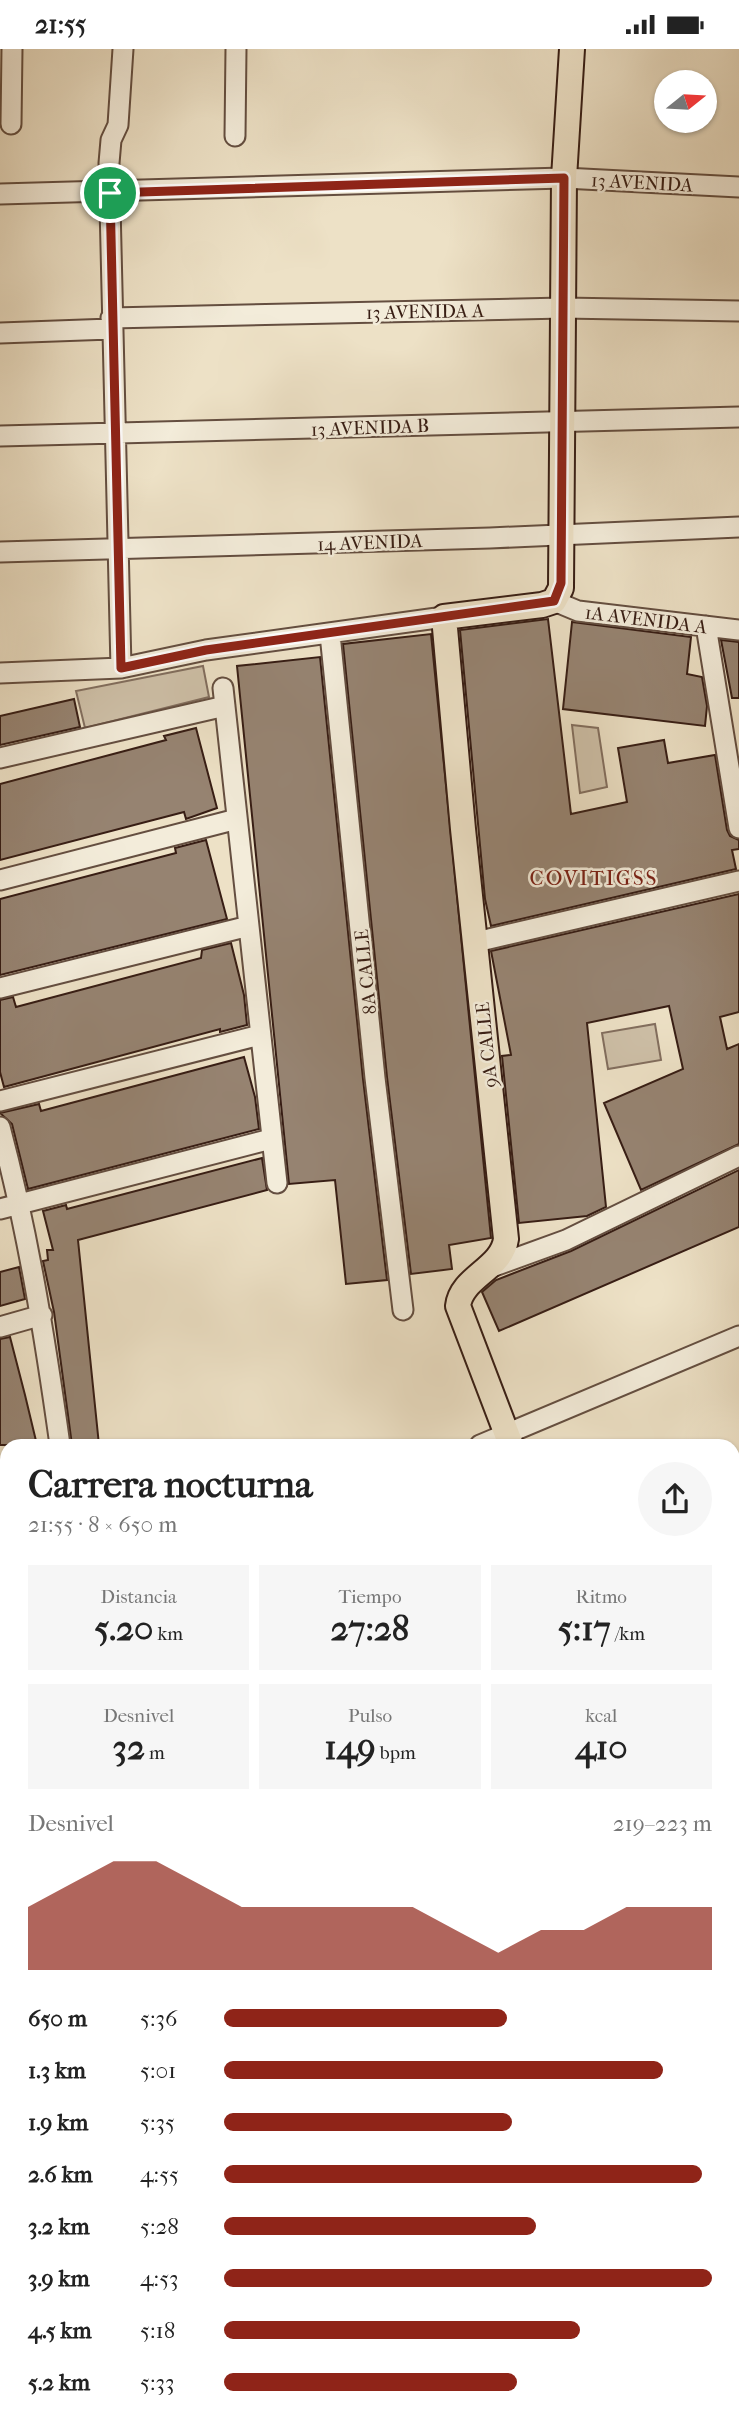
<!DOCTYPE html>
<html lang="es">
<meta charset="utf-8">
<style>
body{margin:0;font-family:"IM FELL French Canon",serif;background:#f6f6f6;color:#222;height:100vh;display:flex;flex-direction:column;font-size:26px;white-space:nowrap}
*{box-sizing:border-box;margin:0}
p{font-size:23px;color:#767676}
.icon{flex:none;width:38px;height:38px;fill:none;stroke:currentColor;stroke-width:2;stroke-linecap:round;stroke-linejoin:round}
.map{position:relative;flex:1;overflow:hidden}
.side{position:absolute;left:0px;top:1390px;width:740px;height:989px;display:flex;flex-direction:column;background:#fff;border-radius:21px 21px 0 0;box-shadow:0 2px 5px #0004}
.side>*{flex:none}
.needle{width:46px;rotate:72deg}
.buttons{position:absolute;left:654px;top:21px;display:grid;gap:14px}
.buttons a{display:grid;place-items:center;width:63px;height:63px;border-radius:50%;background:#fff;box-shadow:0 2px 5px #0004;font-size:35px}
.pin{position:absolute;display:grid;place-items:center;width:60px;height:60px;color:#fff;margin:-30px;border:4px solid #fff;border-radius:50%;box-shadow:0 2px 7px #0007}
.round{display:grid;place-items:center;flex:none;width:74px;height:74px;border-radius:37px;background:#f6f6f6}
.head{display:flex;align-items:center;justify-content:space-between;height:119px;padding:0 28px}
h1{font-size:38px;font-weight:800;line-height:52px}
.figures{display:grid;grid-template-columns:repeat(3,1fr);gap:10px;height:119px;padding:7px 28px}
.figures div{display:grid;align-content:center;border-radius:0px;background:#f6f6f6;text-align:center}
.figures b{font-size:35px;font-weight:800}
.figures small{font-size:19px;font-weight:400}
.figures p{font-size:19px}
.chart{height:196px;padding:14px 28px}
.chart p{display:flex;justify-content:space-between}
.chart svg{width:100%;height:126px;margin-top:7px;fill:#8f2418;opacity:.7}
ul{padding:0 28px;list-style:none;font-size:23px}
li{display:grid;grid-template-columns:112px 84px 1fr;align-items:center;height:52px}
li i{height:18px;border-radius:9px;background:#8f2418}
.status{display:flex;justify-content:space-between;align-items:center;height:49px;padding:0 35px;background:#fff;direction:ltr}
.status svg{height:19px;fill:currentColor}
.map>svg:first-child{display:block}
.green{fill:#cec0a8;stroke:#826e5e;stroke-width:2}
.building{fill:#968371;stroke:#371d14;stroke-width:2}
.lines{fill:none;stroke-linecap:round;stroke-linejoin:round}
.minor-casing{stroke:#644e40;stroke-width:23}
.major-casing{stroke:#371d14;stroke-width:28}
.minor{stroke:#f3ecda;stroke-width:19}
.major{stroke:#ede1c6;stroke-width:24}
.route-casing{stroke:#fff;stroke-width:14}
.route{stroke:#8f2418;stroke-width:9}
.labels{text-anchor:middle;stroke-width:5;stroke-linejoin:round;paint-order:stroke}
.street-label{font-size:19px;fill:#371d14;stroke:#f3ecda}
.neighbourhood-label{font-size:21px;letter-spacing:2px;fill:#7a1f14;stroke:#f3ecda}
</style>
<div class="status"><b>21:55</b><svg viewBox="0 0 49 12"><path d="M0 12V9h3v3zM5 12V6h3v6zM10 12V3h3v9zM15 12V0h3v12zM26 1h20v11H26zM47 4h2v5h-2z"/></svg></div>
<div class="map">
<svg width="739" height="2377" viewBox="0 0 739 2377">
<rect width="100%" height="100%" fill="#ede1c6"/>
<filter id="stains"><feTurbulence type="fractalNoise" baseFrequency=".00286" numOctaves="4"/><feColorMatrix values="0 0 0 0 .2 0 0 0 0 .09 0 0 0 0 .02 0 0 0 .5 -.17"/></filter>
<radialGradient id="worn" r=".72"><stop offset=".6" stop-color="#630" stop-opacity="0"/><stop offset="1" stop-color="#630" stop-opacity=".3"/></radialGradient>
<!-- green -->
<path class="green" d="M203 617 209 648 85 679 76 642Z
M572 676 598 679 607 738 580 744Z
M655 975 661 1011 608 1020 602 984Z
M198 2371H577L574 2377H198Z"/>
<!-- building -->
<path class="building" d="M548 570 571 765 627 753 618 699 664 691 668 714 715 706 727 781 730 787 739 791V800L732 801 736 820 491 877 485 850 460 581Z
M572 573 691 588 687 625 702 628 707 657 705 677 563 660Z
M431 585 491 1189 449 1196 452 1220 411 1225 387 1028 343 595Z
M721 591 739 593V649H732Z
M320 608 363 1030 387 1231 346 1235 335 1131 289 1135 237 617Z
M74 650 80 678 0 696V667Z
M196 679 217 759 186 770 184 763 0 811V735L166 691 164 687Z
M206 791 227 870 0 926V850L176 804 175 799Z
M739 845V963L720 968 727 1000 739 995V1095L641 1141 604 1054 683 1020 669 957 587 974 606 1158 587 1167 519 1174 502 1007 511 1006 491 902Z
M231 894 244 946 247 976 220 983V980L4 1038 0 1023V951L13 948 16 958 201 909 202 901Z
M244 1008 255 1048 259 1080 28 1140 12 1075 0 1064 39 1055 41 1062Z
M262 1109 267 1141 78 1191 99 1396H72L54 1263 43 1212 48 1211 47 1201H53L43 1162 66 1156 67 1160Z
M739 1121V1178L499 1282 482 1243 496 1231 571 1202Z
M19 1218 25 1250 0 1257V1223Z
M10 1288 25 1346 37 1396H0V1290Z"/>
<g class="lines">
<defs>
<path id="minor" d="M11 75 12 0
M235 87 236 0
M0 145 564 129 739 138
M111 269 563 259 739 262
M0 284 111 280
M0 387 739 368
M0 503 490 489 739 478
M554 552 578 562 739 581
M706 577 739 779
M330 585 375 1029 403 1261
M121 619 109 114 111 91 118 76 123 0
M0 624 121 619 206 601 444 568
M223 639 277 1134
M0 709 225 657
M0 831 237 770
M476 893 739 832
M0 939 249 877
M0 1052 260 986
M0 1078C28 1183 45 1289 60 1396
M0 1160 271 1090
M489 1219 566 1191 739 1107
M0 1278 42 1266
M480 1396 739 1287
M0 1439 7 1437
M733 1483 739 1481
M0 1609 7 1605
M733 1682 739 1679
M0 1853 7 1847
M733 2023 739 2024
M0 2233 7 2188
M157 2377 158 2371"/>
<path id="major" d="M511 1396 458 1257C461 1228 502 1220 506 1190L463 780 444 568 542 556 554 552 561 539 564 129 572 0
M0 2087 7 2082"/>
</defs>
<!-- minor casing -->
<use href="#minor" class="minor-casing"/>
<!-- major casing -->
<use href="#major" class="major-casing"/>
<!-- minor -->
<use href="#minor" class="minor"/>
<!-- major -->
<use href="#major" class="major"/>
</g>
<g class="lines">
<defs>
<path id="route" d="M564 129 561 534 554 552 206 601 121 619 110 144Z"/>
</defs>
<!-- route casing -->
<use href="#route" class="route-casing"/>
<!-- route -->
<use href="#route" class="route"/>
</g>
<g class="labels">
<!-- street labels -->
<g class="street-label">
<text transform="translate(642 133) rotate(3)" y="7">13 AVENIDA</text>
<text transform="translate(425 262) rotate(-1)" y="7">13 AVENIDA A</text>
<text transform="translate(370 378) rotate(-2)" y="7">13 AVENIDA B</text>
<text transform="translate(370 493) rotate(-2)" y="7">14 AVENIDA</text>
<text transform="translate(646 570) rotate(7)" y="7">1A AVENIDA A</text>
<text transform="translate(365 923) rotate(-96)" y="7">8A CALLE</text>
<text transform="translate(486 996) rotate(-96)" y="7">9A CALLE</text>
</g>
<!-- neighbourhood labels -->
<g class="neighbourhood-label">
<text x="594" y="836">COVITIGSS</text>
</g>
</g>
<rect width="100%" height="100%" filter="url(#stains)"/>
<rect width="100%" height="100%" fill="url(#worn)"/>
</svg>
<div class="buttons">
<a><svg class="needle" viewBox="-14 -14 28 28"><path d="M0-13l5 13h-10z" fill="#e53935"/><path d="M0 13l5-13h-10z" fill="#767676"/></svg></a>
</div>
<div class="pin" style="left:110px;top:144px;background:#1e9e55"><svg class="icon" aria-label="arrive" viewBox="0 0 24 24"><path d="M6 21V4h12l-3 4 3 4H6"/></svg></div>
<section class="side">
<div class="head"><div><h1>Carrera nocturna</h1><p>21:55 · 8 × 650 m</p></div><a class="round"><svg class="icon" aria-label="share" viewBox="0 0 24 24"><path d="M12 15V3M7 8l5-5 5 5M5 13v7h14v-7"/></svg></a></div>
<div class="figures">
<div><p>Distancia</p><b>5.20<small> km</small></b></div>
<div><p>Tiempo</p><b>27:28</b></div>
<div><p>Ritmo</p><b>5:17<small> /km</small></b></div>
</div>
<div class="figures">
<div><p>Desnivel</p><b>32<small> m</small></b></div>
<div><p>Pulso</p><b>149<small> bpm</small></b></div>
<div><p>kcal</p><b>410</b></div>
</div>
<div class="chart"><p><span>Desnivel</span>219–223 m</p>
<svg viewBox="0 0 160 44" preserveAspectRatio="none"><path d="M0 44V22L10 14L20 6L30 6L40 14L50 22L60 22L70 22L80 22L90 22L100 30L110 38L120 30L130 30L140 22L150 22L160 22V44z"/></svg>
</div>
<ul>
<li><b>650 m</b>5:36<i style="width:58%"></i></li>
<li><b>1.3 km</b>5:01<i style="width:90%"></i></li>
<li><b>1.9 km</b>5:35<i style="width:59%"></i></li>
<li><b>2.6 km</b>4:55<i style="width:98%"></i></li>
<li><b>3.2 km</b>5:28<i style="width:64%"></i></li>
<li><b>3.9 km</b>4:53<i style="width:100%"></i></li>
<li><b>4.5 km</b>5:18<i style="width:73%"></i></li>
<li><b>5.2 km</b>5:33<i style="width:60%"></i></li>
</ul>
</section>
</div>
